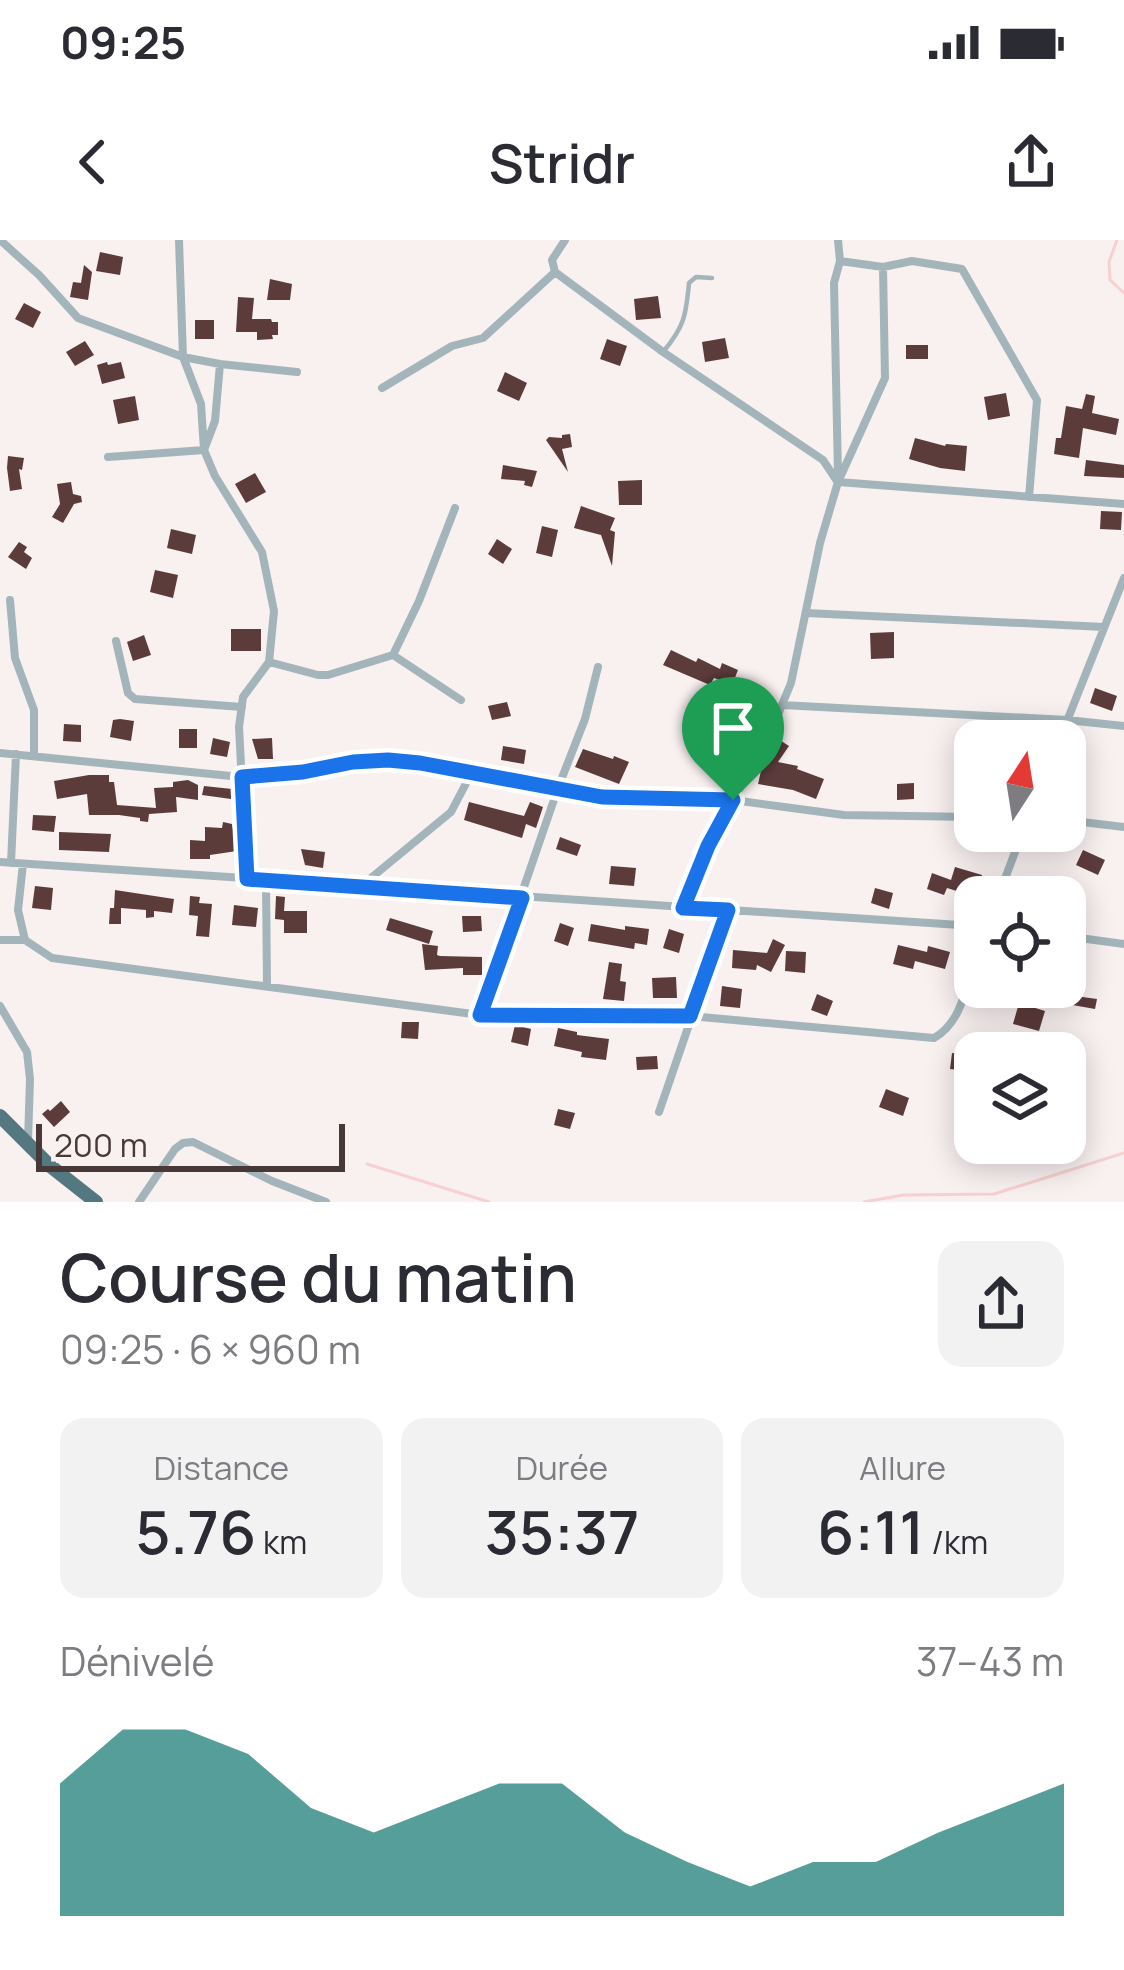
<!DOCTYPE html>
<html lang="fr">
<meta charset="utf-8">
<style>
body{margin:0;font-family:Manrope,sans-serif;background:#f2f2f3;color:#2b2b33;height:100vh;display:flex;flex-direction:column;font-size:45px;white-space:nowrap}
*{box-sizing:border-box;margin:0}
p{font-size:39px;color:#7c7c81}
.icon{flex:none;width:66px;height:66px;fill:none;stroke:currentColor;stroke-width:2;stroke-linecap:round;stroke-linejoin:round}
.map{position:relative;height:962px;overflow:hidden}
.panel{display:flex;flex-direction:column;background:#fff;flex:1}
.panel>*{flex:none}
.needle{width:78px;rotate:12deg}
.controls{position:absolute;left:954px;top:480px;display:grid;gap:24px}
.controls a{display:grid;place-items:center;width:132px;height:132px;border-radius:24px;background:#fff;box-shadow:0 6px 30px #0003;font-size:60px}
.scale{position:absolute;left:36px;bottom:30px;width:309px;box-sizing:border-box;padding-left:12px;border:6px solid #483838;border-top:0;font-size:33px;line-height:42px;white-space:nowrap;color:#483838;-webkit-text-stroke:9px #f9f0f0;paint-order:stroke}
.pin{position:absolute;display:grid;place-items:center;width:102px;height:102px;color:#fff;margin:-123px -51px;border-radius:50% 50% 50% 0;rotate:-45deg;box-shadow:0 0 12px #0007}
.pin .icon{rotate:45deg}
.round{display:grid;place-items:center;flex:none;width:126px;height:126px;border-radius:24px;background:#f2f2f3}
.summary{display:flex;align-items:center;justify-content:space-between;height:204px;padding:0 60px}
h1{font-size:66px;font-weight:600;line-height:90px}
.metrics{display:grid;grid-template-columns:repeat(3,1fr);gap:18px;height:204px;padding:12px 60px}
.metrics div{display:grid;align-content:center;border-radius:24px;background:#f2f2f3;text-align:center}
.metrics b{font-size:60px;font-weight:600}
.metrics small{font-size:33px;font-weight:400}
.metrics p{font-size:33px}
.chart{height:336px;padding:24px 60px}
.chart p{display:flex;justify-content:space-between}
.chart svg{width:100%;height:216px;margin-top:12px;fill:#0f766e;opacity:.7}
.status{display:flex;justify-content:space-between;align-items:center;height:84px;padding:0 60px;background:#fff;direction:ltr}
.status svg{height:33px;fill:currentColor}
header{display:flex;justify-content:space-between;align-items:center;height:156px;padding:0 60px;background:#fff;font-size:54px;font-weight:600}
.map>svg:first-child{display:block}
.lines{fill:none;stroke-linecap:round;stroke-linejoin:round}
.stream{stroke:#f7d0cf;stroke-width:3}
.building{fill:#5c3b3b}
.service{stroke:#a3b5ba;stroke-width:4.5}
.minor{stroke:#a3b5ba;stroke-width:8}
.trunk{stroke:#547880;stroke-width:14}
.route-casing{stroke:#fff;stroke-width:24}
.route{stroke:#1a73e8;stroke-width:15}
</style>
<div class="status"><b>09:25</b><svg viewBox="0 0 49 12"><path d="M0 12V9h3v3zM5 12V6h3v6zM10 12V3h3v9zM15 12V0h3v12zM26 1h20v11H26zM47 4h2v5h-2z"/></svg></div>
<header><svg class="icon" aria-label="back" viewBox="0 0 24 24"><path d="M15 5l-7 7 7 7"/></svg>Stridr<svg class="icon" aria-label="share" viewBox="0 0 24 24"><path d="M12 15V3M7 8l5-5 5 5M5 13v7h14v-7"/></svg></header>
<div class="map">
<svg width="1124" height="962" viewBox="0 0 1124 962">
<rect width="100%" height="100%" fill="#f9f0f0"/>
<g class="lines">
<!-- stream -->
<path class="stream" d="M1117 0 1109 22 1110 40 1124 53
M367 924 489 962
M864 962 903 955 994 954 1124 913"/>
</g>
<!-- building -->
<path class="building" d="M100 12 123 17 120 35 96 31Z
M84 25 92 32 88 60 70 57 73 42 81 43Z
M270 39 292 44 290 60H267Z
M658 56 661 78 636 80 634 59Z
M238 57 254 58 252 79H271L272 82H278V95H272L273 99 257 100V92H236Z
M24 63 41 72 33 88 15 79Z
M195 80H214V99H195Z
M725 98 729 118 705 122 702 102Z
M607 99 627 106 620 126 600 119Z
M85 101 94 115 75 126 66 112Z
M906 105H928V119H906Z
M107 122 108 125 121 122 125 138 102 144 97 125Z
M505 132 527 143 519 161 497 151Z
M1006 153 1010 176 988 180 984 157Z
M1086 154 1095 156 1092 173 1119 179 1116 195 1083 188 1079 218 1054 214 1056 198H1061L1066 166 1082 169Z
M135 156 139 180 118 184 113 160Z
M570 194 572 207 562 209 568 232 546 200 549 197 562 198V195Z
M915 198 945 206 946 204 967 206 965 231 940 228 909 219Z
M8 216 24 218 22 230 19 229 22 249 10 251 7 228Z
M1086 220 1124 225V238L1084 236Z
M503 225 537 231 532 247 524 245 525 241 501 239Z
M255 233 266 252 246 263 235 244Z
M642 240V265H619L618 241Z
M71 242 73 254 81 256 82 262 74 264 63 283 52 277 60 264 57 244Z
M581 266 615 278 610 290 615 292 612 326 601 295 574 288Z
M1101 271 1122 272 1121 290 1100 289Z
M542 286 558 290 552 317 536 313Z
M171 289 196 295 192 314 167 308Z
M497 299 512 309 503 324 488 314Z
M19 302 27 307 24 312 32 318 26 329 8 317Z
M155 330 178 335 173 358 150 352Z
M231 389H261V411H231Z
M894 392V418L871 419 870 393Z
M144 395 151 415 133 421 127 402Z
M671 410 696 422 698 418 720 429 722 423 738 430 732 445 714 438 710 445 663 425Z
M1095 448 1117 456 1112 471 1090 463Z
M507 462 511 476 492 480 488 466Z
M120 479 134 481 131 501 110 497 113 480Z
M64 484 81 485V502L63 501Z
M179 489H197V508H179Z
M213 498 230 502 227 517 210 514Z
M272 498 273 519H258L252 499Z
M778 499 789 506 778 522 798 526 797 529 824 539 816 559 793 550 758 544 763 522Z
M503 506 526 510 524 524 501 520Z
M583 509 613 519 614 516 629 522 619 544 575 527Z
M89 535H109V542H114L117 565 156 568 154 548 173 547V542L188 540 198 545V560L176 557 177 572 149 574 148 582 140 581V578L119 575H89L87 554 57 559 54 541Z
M914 543V559L897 560V544Z
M204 546 232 549 231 559 202 555Z
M469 562 524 576 530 562 543 567 536 588 526 584 522 598 464 580Z
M33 575 56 576 54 592 32 590Z
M223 582 232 584 237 611 210 615V619H190V600L205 601V587L222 588Z
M59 592 111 594 109 612 59 610Z
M560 597 581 605 577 616 556 609Z
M301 609 325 612 323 628 305 625Z
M1083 610 1105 620 1098 635 1076 625Z
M611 626 636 628 634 646 609 644Z
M955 627 982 635 976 657 947 648 944 655 927 649 932 633 951 640Z
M35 646 53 648 51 670 32 668Z
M875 648 893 653 889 669 871 663Z
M115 650 174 659 172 673 154 671V677L146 678V670L121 668V684H109L110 668H114Z
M190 656 200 657 199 663 212 664 209 697 196 696 198 676 189 675Z
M276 656 285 657 284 671H307V693H284V680L275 679Z
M234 665 258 668 256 687 232 685Z
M462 676H481L482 691 463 692Z
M390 678 433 691 429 704 386 690Z
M560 683 574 688 568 706 554 701Z
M591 684 625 690V686L649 689 647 705 635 703 634 709 588 701Z
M669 689 684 694 679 713 663 708Z
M773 699 785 705 771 732 757 725 756 730 732 728 733 710 767 713Z
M422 704 438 706 437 715 440 716 482 717V735H463V728L425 730Z
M898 705 927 712 928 706 950 712 945 729 915 721 913 729 893 724Z
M786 711 806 712 805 733 785 731Z
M609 722 622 724 620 741 626 742 624 761 603 759Z
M676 737 677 758H653L652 738Z
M722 746 742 749 740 768 720 766Z
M817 754 833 761 827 776 811 770Z
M1068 755 1097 759 1095 769 1067 764Z
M1019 763 1045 771 1039 791 1013 784Z
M402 782H419L418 799 401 798Z
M515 785 531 789 528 806 511 802Z
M558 788 577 792V795L609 799 606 820 581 817 582 812 554 806Z
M952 813 971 815 968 831 950 829Z
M657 816 658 829 637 830 636 817Z
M886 849 909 858 903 876 879 867Z
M61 861 70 872 54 887 42 874 48 869 50 871Z
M558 869 575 873 570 889 554 885Z"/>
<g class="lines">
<!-- service -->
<path class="service" d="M663 112C684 87 686 76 689 43L696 37 712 38"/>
<!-- minor -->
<path class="minor" d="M0 0 39 35 78 78 183 117 220 124 297 132
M179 0 183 117 201 164 204 210 215 236 262 312 274 371 269 422 243 457 239 487 247 639
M565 0 552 20 555 32 663 112 823 220 837 241
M840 21 883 27 912 21 962 29 1037 160 1029 257
M382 148 452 106 483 98 555 32
M108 217 204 210 215 181 220 124
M838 235 834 43 840 21 838 0
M838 242 1124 264
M10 360 15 418 34 470V516
M806 373 1104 387
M116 401 128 453 135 459 242 467
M393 415 419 361 455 268
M269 422 318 435H328L393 415 461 460
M782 465 1067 480 1124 486
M1059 501 1124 338
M0 513 241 537 303 532 353 522 388 520 420 522 471 534
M1065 580 1124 587
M0 622 975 686
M11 623 16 514
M23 624 18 670 25 700 52 718 480 775 690 776 934 798C961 783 966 748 975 720
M266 641 267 746
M360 647 451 572 471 534 602 557 733 560 844 575 975 577
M998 657 1023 591
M683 668 708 606 772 489 791 443 820 303 838 242 885 138 883 27
M1065 696 1124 704
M0 700H25
M0 766 27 812 30 839 28 901
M480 775 558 548 585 479 598 427
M659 872 728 671
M139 962 175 909 183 903 193 902 272 941 326 962"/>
<!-- trunk -->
<path class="trunk" d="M0 876 49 925 96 962"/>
</g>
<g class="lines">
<defs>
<path id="route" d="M388 520 420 523 602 557 733 560 708 606 683 668 728 670 690 776 480 775 522 658 247 639 242 537 303 532 353 522Z"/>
</defs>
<!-- route casing -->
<use href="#route" class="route-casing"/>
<!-- route -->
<use href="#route" class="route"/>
</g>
</svg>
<div class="controls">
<a><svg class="needle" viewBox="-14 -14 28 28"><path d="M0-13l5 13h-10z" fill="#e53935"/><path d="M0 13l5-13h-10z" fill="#7c7c81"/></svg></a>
<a><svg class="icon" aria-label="locate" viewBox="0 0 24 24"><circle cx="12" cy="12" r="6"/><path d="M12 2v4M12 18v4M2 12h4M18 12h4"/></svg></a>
<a><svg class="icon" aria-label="layers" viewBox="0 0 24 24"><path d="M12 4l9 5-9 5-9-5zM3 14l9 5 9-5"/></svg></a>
</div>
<div class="scale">200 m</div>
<div class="pin" style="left:733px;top:560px;background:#1e9e55"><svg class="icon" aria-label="arrive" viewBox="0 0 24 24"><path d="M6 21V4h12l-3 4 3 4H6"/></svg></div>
</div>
<section class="panel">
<div class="summary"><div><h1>Course du matin</h1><p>09:25 · 6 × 960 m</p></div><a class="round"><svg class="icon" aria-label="share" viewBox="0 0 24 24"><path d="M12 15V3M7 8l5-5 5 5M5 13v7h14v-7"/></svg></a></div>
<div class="metrics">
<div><p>Distance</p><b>5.76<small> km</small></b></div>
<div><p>Durée</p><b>35:37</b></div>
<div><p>Allure</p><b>6:11<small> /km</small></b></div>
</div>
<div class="chart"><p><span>Dénivelé</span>37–43 m</p>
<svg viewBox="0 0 160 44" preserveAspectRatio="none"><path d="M0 44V17L10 6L20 6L30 11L40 22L50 27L60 22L70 17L80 17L90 27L100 33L110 38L120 33L130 33L140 27L150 22L160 17V44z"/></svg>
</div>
</section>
